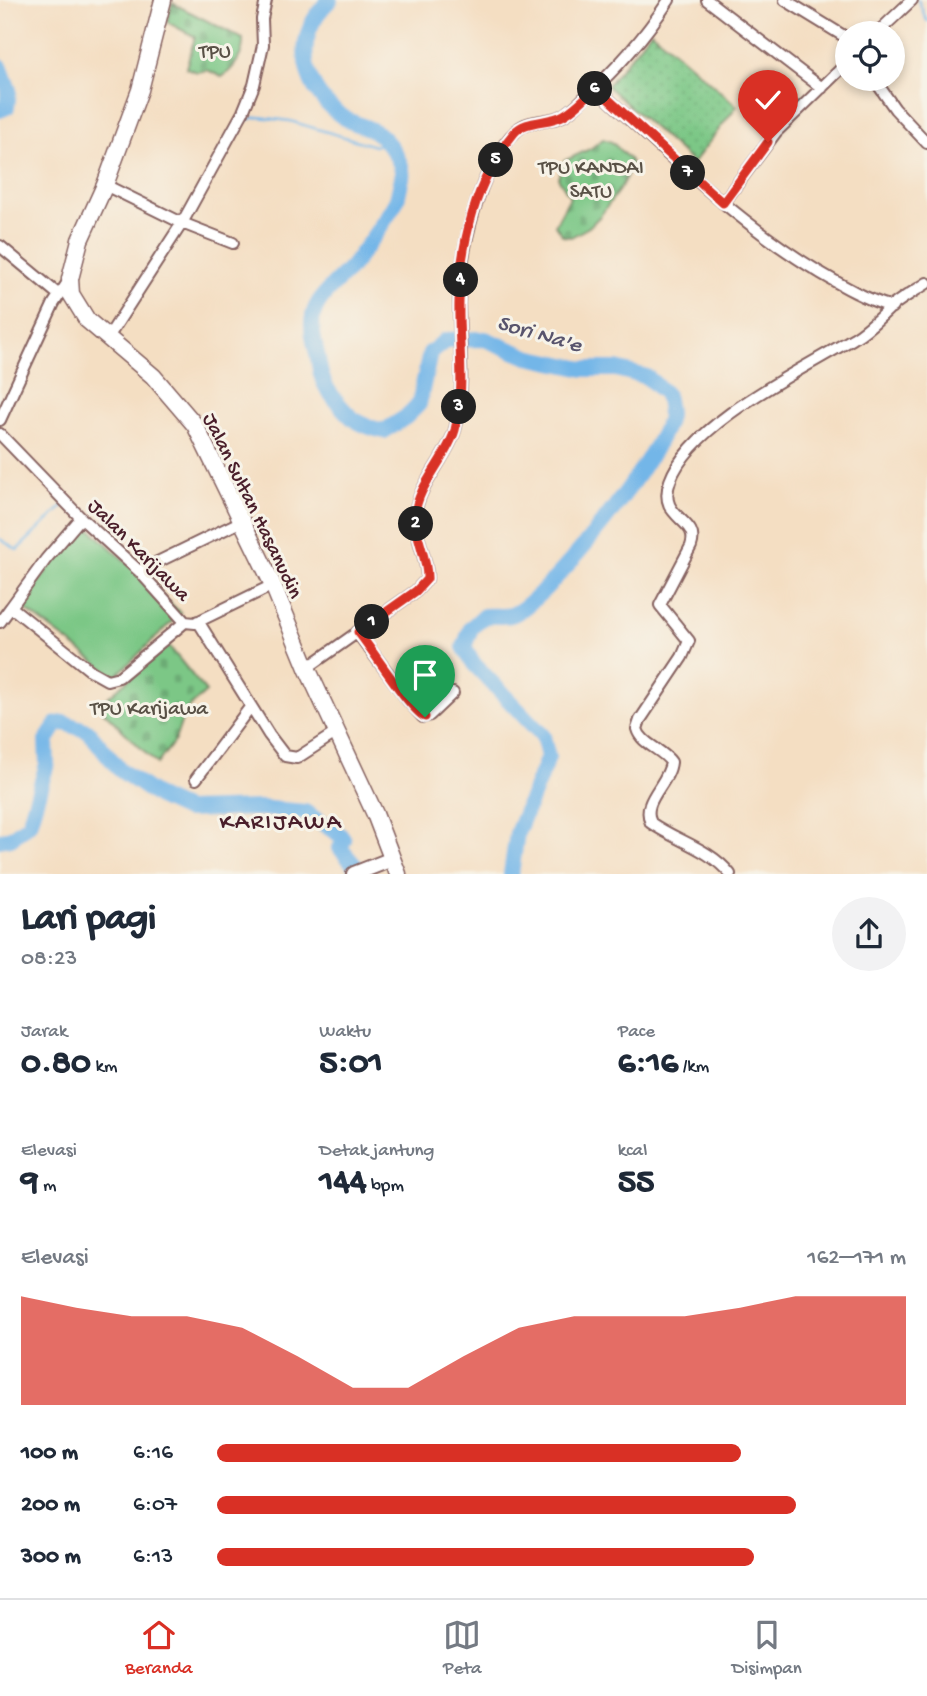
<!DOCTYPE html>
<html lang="id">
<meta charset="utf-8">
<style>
body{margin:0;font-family:"Gochi Hand",sans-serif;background:#f2f2f3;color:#1f2937;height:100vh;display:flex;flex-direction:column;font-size:26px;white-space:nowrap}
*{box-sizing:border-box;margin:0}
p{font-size:23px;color:#747a83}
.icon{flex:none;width:38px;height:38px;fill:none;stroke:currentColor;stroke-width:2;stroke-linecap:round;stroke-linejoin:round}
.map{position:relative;height:874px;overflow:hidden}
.panel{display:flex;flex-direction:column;background:#fff;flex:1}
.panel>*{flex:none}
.buttons{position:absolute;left:835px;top:21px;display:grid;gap:14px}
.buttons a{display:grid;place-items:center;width:70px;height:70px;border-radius:50%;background:#fff;box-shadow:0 4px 10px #0003;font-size:35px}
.pin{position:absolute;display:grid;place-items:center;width:60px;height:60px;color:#fff;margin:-72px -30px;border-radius:50% 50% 50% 0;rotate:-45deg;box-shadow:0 0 7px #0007}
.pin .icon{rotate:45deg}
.km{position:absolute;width:35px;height:35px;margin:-18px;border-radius:50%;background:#222;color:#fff;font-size:19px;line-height:35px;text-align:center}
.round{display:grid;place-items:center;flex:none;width:74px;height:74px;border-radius:37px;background:#f2f2f3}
.summary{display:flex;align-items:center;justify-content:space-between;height:119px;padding:0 21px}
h1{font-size:38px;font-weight:700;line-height:52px}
.metrics{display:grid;grid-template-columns:repeat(3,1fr);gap:10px;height:119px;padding:7px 21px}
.metrics div{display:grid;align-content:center}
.metrics b{font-size:35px;font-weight:700}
.metrics small{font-size:19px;font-weight:400}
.metrics p{font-size:19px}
.chart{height:196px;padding:14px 21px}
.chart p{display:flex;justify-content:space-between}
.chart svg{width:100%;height:126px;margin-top:7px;fill:#d93025;opacity:.7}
ul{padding:0 21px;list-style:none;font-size:23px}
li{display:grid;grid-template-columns:112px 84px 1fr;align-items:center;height:52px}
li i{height:18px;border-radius:9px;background:#d93025}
.tabs{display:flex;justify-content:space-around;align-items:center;height:98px;border-top:2px solid #e0e1e3;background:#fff;font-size:19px;color:#747a83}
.tabs a{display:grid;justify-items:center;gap:4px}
.tabs .selected{color:#d93025}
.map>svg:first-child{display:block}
.grass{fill:url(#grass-dots);stroke:#627358;stroke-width:2}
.cemetery{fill:url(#cemetery-stones);stroke:#627358;stroke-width:2}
.pitch{fill:#7bc786;stroke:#627358;stroke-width:2}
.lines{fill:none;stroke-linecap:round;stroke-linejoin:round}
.stream{stroke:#73b6e8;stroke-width:2.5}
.river{stroke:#73b6e8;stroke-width:16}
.minor-casing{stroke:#866260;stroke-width:14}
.major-casing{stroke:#866260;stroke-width:18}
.highway-casing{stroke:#866260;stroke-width:19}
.minor{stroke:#fff;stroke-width:10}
.major{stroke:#fff;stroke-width:14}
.highway{stroke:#fff;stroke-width:16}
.route-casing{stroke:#fff;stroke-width:14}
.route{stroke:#d93025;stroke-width:9}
.labels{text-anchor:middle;stroke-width:6;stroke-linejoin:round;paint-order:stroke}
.park-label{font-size:21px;fill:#595146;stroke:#f7f3e8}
.street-label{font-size:21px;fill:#4a1f2b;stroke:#f7f3e8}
.water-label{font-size:23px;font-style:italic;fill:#58546d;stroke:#f7f3e8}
.quarter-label{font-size:24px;letter-spacing:2px;fill:#4a1f2b;stroke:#f7f3e8}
</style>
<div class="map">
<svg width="927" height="874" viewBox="0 0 927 874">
<defs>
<pattern id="grass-dots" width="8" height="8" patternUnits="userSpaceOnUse" patternTransform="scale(1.75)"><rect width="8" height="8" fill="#7bc786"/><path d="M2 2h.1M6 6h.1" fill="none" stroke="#6caa74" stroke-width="1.8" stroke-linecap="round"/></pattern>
<pattern id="cemetery-stones" width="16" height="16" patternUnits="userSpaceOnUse" patternTransform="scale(1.75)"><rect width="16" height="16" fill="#7bc786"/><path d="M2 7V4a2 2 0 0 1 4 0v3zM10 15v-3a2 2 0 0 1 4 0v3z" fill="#6caa74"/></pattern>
</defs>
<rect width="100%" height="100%" fill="#f7f3e8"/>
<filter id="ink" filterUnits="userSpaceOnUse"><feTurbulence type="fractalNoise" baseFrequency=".0143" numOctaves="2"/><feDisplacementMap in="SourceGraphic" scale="14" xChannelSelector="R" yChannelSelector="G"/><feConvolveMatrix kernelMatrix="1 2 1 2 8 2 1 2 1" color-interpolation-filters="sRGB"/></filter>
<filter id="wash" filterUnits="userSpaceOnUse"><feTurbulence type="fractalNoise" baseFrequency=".00686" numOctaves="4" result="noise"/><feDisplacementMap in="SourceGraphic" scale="28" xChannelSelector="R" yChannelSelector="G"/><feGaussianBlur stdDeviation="1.57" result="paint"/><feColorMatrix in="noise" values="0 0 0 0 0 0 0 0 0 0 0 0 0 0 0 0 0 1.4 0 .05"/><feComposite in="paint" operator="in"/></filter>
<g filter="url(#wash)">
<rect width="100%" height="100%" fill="#f4dec2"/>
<!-- grass -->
<path class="grass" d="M651 31 737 106 693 163 607 86Z"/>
<!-- cemetery -->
<path class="cemetery" d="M172 3 243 39C244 54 235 68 222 77L207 70 197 72 186 68 195 37 167 22Z
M603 139 612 142 629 159 632 165 621 187 600 216 589 227 571 237 563 236 555 225 570 197 558 178 564 161 590 149Z
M168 645 206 692 185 711 175 740 157 764 98 706Z"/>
<!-- pitch -->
<path class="pitch" d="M83 522 181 613 115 677 21 606Z"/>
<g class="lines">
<!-- stream -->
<path class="stream" d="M918 0 927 21
M244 120 259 117 290 121 375 146 385 141
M0 539 17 550 65 504"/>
<!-- river -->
<path class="river" d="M330 0C289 37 302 94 348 120 357 125 369 127 377 133 388 141 405 164 402 178 400 185 399 192 397 199 391 213 362 253 352 266 340 280 317 296 313 316 310 329 315 345 318 358 320 372 322 382 330 393 348 416 355 425 384 431L406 417 419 404 430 353 446 340 485 339 528 357 584 369H616L647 377 666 394C667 400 669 408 669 415 666 450 545 604 511 615 503 617 492 615 484 616L471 628 464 647 474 664 543 736 548 757 517 833 511 874
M0 66 9 90 7 107 0 110
M0 840 11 838 29 824 47 764 46 741 57 724 65 723 88 731 120 770 160 798 186 810 260 808 305 812 340 835 344 840 340 848 362 874"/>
</g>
</g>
<g filter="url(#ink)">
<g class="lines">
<defs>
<path id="minor" d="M707 0 822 88
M785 0 847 38
M877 33 912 0
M874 79 895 109 927 143
M596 88C667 153 736 222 819 272 843 286 865 299 892 307
M105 185 182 223 233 243
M723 203 776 132 847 63
M0 246 59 295
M107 339 182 223 243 112 254 85 263 45 262 19 266 0
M0 420 54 303 70 279
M0 434 81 518 139 571 185 622 195 623 273 585
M81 518 46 559 11 607 91 671 107 680 119 677 185 622
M139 571 242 521
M198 621 269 735 285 756 297 758 337 732
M0 622 11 607
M357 632 408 700 423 717 430 715 453 693
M307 668 416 591 427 579C428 558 415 538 415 517 416 487 447 458 455 430 466 389 459 345 459 303 460 252 478 167 517 130 528 119 548 123 562 116 571 112 579 103 586 96 618 68 646 35 669 0
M196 779 251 706
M730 874C710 849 677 841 651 823 640 801 669 784 671 762 662 749 641 744 637 729L640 720 682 657 689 641 660 605 691 546C701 518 656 520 670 481 691 422 802 370 854 338 868 330 879 318 891 307 902 298 915 291 927 283"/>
<path id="major" d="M354 874 392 859"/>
<path id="highway" d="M163 0 140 90 105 185 80 240 70 279 71 294 87 320 153 376 195 425 273 585 307 668 375 814 398 874"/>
</defs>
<!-- minor casing -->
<use href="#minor" class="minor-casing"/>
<!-- major casing -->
<use href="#major" class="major-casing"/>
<!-- highway casing -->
<use href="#highway" class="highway-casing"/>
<!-- minor -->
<use href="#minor" class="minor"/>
<!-- major -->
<use href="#major" class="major"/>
<!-- highway -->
<use href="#highway" class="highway"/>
</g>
</g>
<g class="lines" filter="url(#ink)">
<defs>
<path id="route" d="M425 717C410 710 372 649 358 632L416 591 427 579C428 558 415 538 415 516 416 487 447 458 455 430 466 388 458 344 459 302 460 244 476 178 514 133 526 119 548 124 564 115 575 109 586 97 596 88L723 203 768 142"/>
</defs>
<!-- route casing -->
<use href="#route" class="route-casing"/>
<!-- route -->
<use href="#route" class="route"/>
</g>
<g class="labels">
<!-- park labels -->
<g class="park-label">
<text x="215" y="57">TPU</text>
<text x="591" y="173">TPU KANDAI<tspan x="591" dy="24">SATU</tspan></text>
<text x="149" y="714">TPU Karijawa</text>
</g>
<!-- street labels -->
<g class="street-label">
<text transform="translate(254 505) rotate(64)" y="7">Jalan Sultan Hasanudin</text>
<text transform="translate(140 549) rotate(45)" y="7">Jalan Karijawa</text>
</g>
<!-- water labels -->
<g class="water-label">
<text transform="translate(540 332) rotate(16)" y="8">Sori Na'e</text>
</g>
<!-- quarter labels -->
<g class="quarter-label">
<text x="281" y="828">KARIJAWA</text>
</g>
</g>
</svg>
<div class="buttons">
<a><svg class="icon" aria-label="locate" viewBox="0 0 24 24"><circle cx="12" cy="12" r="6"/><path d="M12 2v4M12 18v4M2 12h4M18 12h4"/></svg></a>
</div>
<div class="pin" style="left:425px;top:717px;background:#1e9e55"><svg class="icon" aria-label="arrive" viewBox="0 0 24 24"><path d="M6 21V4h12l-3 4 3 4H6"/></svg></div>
<div class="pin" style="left:768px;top:142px;background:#d93025"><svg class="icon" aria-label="check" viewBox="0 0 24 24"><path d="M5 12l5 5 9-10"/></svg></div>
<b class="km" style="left:372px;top:622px">1</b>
<b class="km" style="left:416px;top:524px">2</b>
<b class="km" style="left:459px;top:407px">3</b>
<b class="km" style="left:461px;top:280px">4</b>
<b class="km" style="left:496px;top:160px">5</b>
<b class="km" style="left:595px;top:89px">6</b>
<b class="km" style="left:688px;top:173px">7</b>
</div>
<section class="panel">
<div class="summary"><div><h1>Lari pagi</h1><p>08:23</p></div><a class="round"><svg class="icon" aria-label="share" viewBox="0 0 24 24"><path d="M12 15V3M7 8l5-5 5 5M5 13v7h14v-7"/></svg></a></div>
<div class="metrics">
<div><p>Jarak</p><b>0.80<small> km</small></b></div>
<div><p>Waktu</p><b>5:01</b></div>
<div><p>Pace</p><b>6:16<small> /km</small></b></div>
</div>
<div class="metrics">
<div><p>Elevasi</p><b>9<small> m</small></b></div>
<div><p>Detak jantung</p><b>144<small> bpm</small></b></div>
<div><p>kcal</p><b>55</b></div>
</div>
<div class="chart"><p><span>Elevasi</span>162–171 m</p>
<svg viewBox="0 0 160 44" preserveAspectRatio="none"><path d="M0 44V6L10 10L20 13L30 13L40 17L50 27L60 38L70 38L80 27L90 17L100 13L110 13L120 13L130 10L140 6L150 6L160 6V44z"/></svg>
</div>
<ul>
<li><b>100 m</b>6:16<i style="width:76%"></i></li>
<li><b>200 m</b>6:07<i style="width:84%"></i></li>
<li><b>300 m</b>6:13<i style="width:78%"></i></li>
</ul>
</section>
<nav class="tabs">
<a class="selected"><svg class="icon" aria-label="home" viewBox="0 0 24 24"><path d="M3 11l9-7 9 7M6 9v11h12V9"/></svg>Beranda</a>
<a><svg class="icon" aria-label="map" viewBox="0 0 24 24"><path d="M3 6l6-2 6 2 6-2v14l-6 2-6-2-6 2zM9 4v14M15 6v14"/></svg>Peta</a>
<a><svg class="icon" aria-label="saved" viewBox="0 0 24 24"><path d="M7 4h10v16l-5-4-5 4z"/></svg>Disimpan</a>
</nav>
